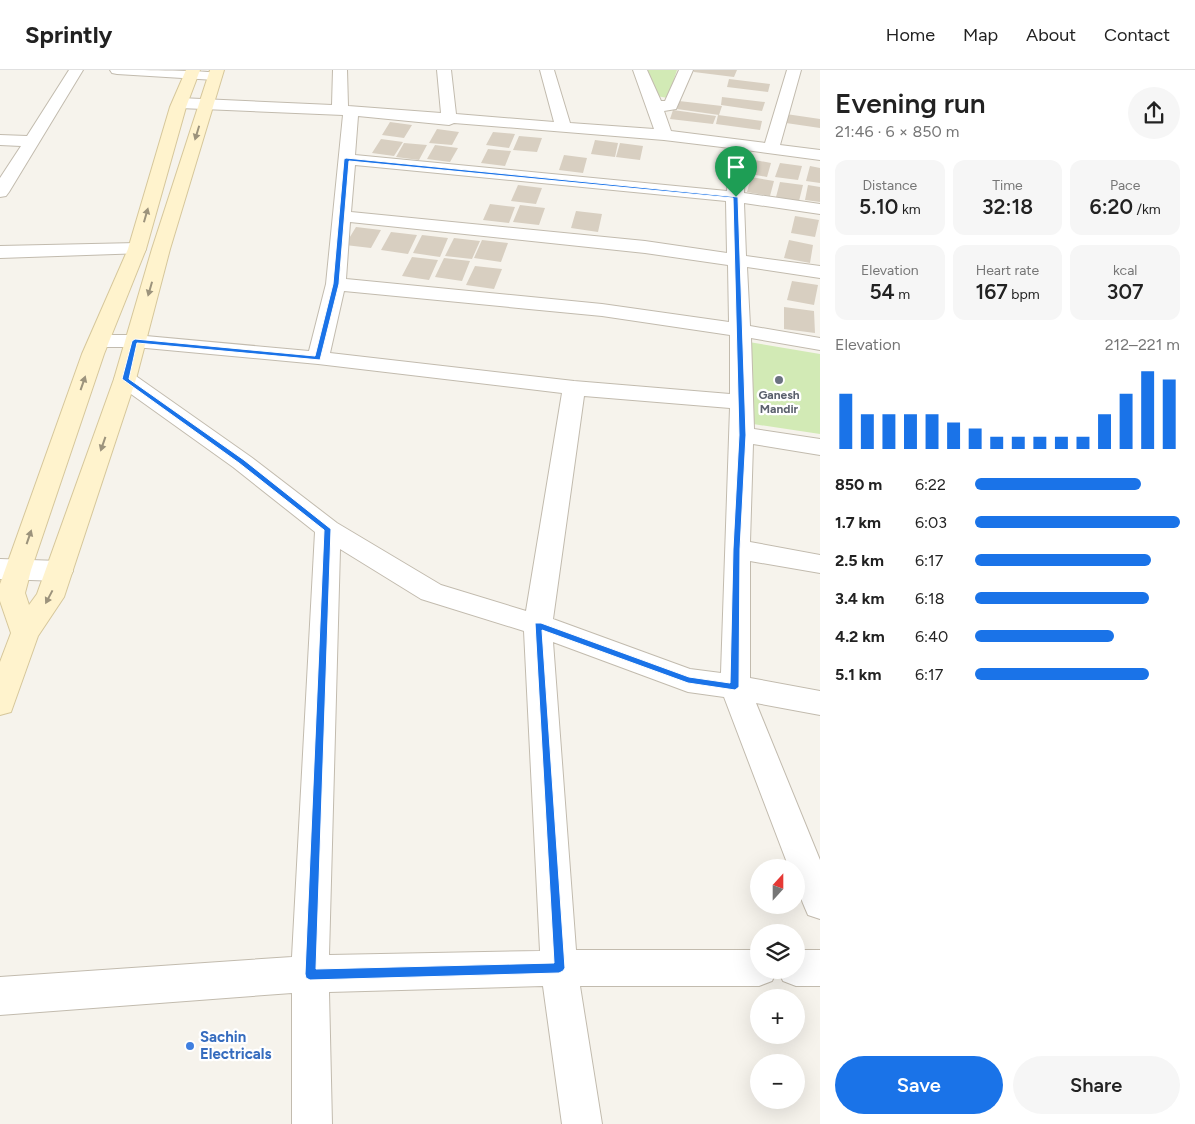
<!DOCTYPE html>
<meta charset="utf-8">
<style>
body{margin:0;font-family:Figtree,sans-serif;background:#f6f6f6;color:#222;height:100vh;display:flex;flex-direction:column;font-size:19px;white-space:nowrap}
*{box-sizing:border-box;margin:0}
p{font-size:16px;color:#767676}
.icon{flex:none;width:28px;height:28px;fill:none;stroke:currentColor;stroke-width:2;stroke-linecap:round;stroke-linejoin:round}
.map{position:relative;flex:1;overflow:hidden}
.sheet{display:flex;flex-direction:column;background:#fff;width:375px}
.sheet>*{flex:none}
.needle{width:32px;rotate:21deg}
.fabs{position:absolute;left:750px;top:789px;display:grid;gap:10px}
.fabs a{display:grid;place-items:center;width:55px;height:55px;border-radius:50%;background:#fff;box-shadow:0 5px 20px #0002;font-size:25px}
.pin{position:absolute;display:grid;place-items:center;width:42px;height:42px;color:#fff;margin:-51px -21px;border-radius:50% 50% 50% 0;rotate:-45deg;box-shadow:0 0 5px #0007}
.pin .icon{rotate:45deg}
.round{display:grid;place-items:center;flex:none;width:52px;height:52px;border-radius:26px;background:#f6f6f6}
.summary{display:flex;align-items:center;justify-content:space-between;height:85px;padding:0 15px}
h1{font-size:28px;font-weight:600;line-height:38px}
.stats{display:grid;grid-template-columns:repeat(3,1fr);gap:8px;height:85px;padding:5px 15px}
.stats div{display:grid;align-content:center;border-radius:12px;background:#f6f6f6;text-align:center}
.stats b{font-size:21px;font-weight:600}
.stats small{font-size:14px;font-weight:400}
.stats p{font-size:14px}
.chart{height:140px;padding:10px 15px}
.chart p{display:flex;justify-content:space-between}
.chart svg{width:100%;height:90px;margin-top:5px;stroke:#1a73e8;stroke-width:6}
.button{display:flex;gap:10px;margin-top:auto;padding:10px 15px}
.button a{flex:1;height:58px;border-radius:30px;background:#1a73e8;color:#fff;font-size:20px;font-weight:600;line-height:58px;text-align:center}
.button a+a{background:#f6f6f6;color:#222}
ul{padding:0 15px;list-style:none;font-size:16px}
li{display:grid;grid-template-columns:80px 60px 1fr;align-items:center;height:38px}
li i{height:12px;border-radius:6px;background:#1a73e8}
header{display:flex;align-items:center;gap:30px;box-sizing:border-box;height:70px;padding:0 25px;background:#fff;border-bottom:1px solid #e0e0e0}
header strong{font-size:24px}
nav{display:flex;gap:28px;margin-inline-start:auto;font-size:18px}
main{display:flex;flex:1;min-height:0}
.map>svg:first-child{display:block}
.green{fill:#d2eab5}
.building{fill:#d8cfc1}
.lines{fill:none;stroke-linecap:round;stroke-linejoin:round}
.minor-casing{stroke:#c2bbae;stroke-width:2}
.secondary-casing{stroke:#d6c79b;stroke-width:2}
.minor{fill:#fff;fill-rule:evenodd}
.secondary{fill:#fff3cd;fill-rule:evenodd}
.oneway{fill:#9c937c}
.route{fill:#1a73e8;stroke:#fff;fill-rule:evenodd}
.worship-dot{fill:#6b7280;stroke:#fff;stroke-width:2}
.shop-dot{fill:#3f7fe0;stroke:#fff;stroke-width:2}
.labels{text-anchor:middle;stroke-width:4.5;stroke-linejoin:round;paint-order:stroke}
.worship-label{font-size:12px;font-weight:bold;fill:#5b616d;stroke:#fff}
.near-shop-label{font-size:15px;font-weight:bold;fill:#366cbe;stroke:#fff;text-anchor:start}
</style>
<header>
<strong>Sprintly</strong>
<nav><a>Home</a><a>Map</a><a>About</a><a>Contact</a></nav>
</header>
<main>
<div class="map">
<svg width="820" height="1054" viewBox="0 0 820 1054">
<rect width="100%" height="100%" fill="#f6f3ec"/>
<!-- green -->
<path class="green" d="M647 0H677L668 28 656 26Z
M749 272 820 284V364L753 354Z"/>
<!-- building -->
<path class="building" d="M693 0H737L734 7 694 2Z
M729 9 770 14 768 22 727 17Z
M722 27 765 32 762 41 721 35Z
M679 31 722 36 719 45 677 39Z
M673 40 716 46 713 54 670 49Z
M786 44 820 49V58L786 53Z
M718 45 762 51 760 60 716 54Z
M390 52 412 55 404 68 382 65Z
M437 59 459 62 452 75 429 73Z
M493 62 515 64 509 78 486 75Z
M519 66 542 68 537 82 513 80Z
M381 69 403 72 394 86 372 83Z
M595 70 618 73 615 87 591 84Z
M404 73 427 75 419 90 396 87Z
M620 73 643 76 640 90 616 87Z
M435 75 458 78 450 92 427 89Z
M488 79 511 81 505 96 481 93Z
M564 85 587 88 583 103 559 100Z
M749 89 771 93 767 107 745 103Z
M780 93 802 96 798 110 775 107Z
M810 96 820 98V113L806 111Z
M751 107 774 111 770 126 747 122Z
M780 112 803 115 799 131 776 127Z
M518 115 542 118 536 134 511 131Z
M808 115 820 117V132L805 130Z
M490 134 515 137 509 153 483 150Z
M520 135 545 138 539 155 513 152Z
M576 141 602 144 598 162 571 158Z
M795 146 819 150 815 167 791 163Z
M356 157 381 160 371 178 345 175Z
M391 162 417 165 408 184 381 180Z
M422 165 448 168 440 187 413 183Z
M454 168 480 171 472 189 445 186Z
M482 170 508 173 501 192 474 188Z
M789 170 813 175 810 193 784 188Z
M412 187 438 190 429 210 402 206Z
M444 188 470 191 462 211 435 207Z
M475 196 502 199 494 219 466 215Z
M792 211 818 215 814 235 787 230Z
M784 237 814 241 815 263 784 259Z"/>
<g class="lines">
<defs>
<path id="minor" d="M69 0H83L9 122 6 126 0 127V108L21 76 0 75V65L27 66Z
M110 0C142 0 189 0 220 3L222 6 220 9 215 10 117 4 112 3Z
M333 0H347L348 36 441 43 437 0H451L456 44 554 52 540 0H554L570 53 654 59 633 0H647L661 31H665L679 0H693L676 39 664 41 671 61 765 73 787 0H801L780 75 820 80V90L746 80 744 123 820 134V144L744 133 746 186 820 196V208L747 197 750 256 820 268V280L751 268 754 359 820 369V385L753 374 750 472 820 485V503L750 491V608L820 621V645L756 633 820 790V849L808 845C800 827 796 817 796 798H789L724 627 688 622 553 572 576 880H759V900H777L772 911 759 916H580L602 1054H562L543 916 329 922 332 1054H292V923L0 945V907L292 887 315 462 233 397 117 314 114 309 117 304 125 302 133 304 251 387 337 453 441 515 526 541 562 323 318 294 135 277H99L92 275 88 271 92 267 99 265H135L309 281 326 214 343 45 180 38 175 36 172 33 175 30 180 28 332 35ZM358 46 449 55 454 53 664 70 730 78 727 121 355 85ZM355 95 726 131 727 183 645 171 351 142ZM350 152 645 183 728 195 729 252 602 234 346 209ZM344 221 602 246 730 265V324L574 311 330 283ZM584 326 730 338 721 603 690 599 553 549ZM340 479 421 529 524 561 540 881 329 885Z
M137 173 144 175 146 179 144 183 0 188V176Z
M0 489 60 491 69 494 73 501 69 508 60 511 0 509Z
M796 880H820V916H796L783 911 778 900H796Z"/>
<path id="secondary" d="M186 0H200L186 37 146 179 104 284 31 500 25 523 29 535 37 524 114 309 152 179 210 0H224L170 179 136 309 64 527 38 566 11 642 0 645V592L11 563 0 531V514L82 284 128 179 170 37Z"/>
</defs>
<!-- minor casing -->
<use href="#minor" class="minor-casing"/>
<!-- secondary casing -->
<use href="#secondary" class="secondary-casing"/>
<!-- minor -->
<use href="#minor" class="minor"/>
<!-- secondary -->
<use href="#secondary" class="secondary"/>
</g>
<!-- one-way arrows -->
<defs><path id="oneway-solid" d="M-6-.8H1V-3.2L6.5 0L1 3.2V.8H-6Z" transform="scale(1.25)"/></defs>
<g class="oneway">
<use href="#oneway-solid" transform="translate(197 63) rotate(107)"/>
<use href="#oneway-solid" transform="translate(146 145) rotate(-74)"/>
<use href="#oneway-solid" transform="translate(150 219) rotate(106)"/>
<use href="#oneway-solid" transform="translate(83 313) rotate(-71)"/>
<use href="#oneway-solid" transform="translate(103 374) rotate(109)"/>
<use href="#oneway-solid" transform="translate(29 467) rotate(-71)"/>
<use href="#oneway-solid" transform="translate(49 527) rotate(118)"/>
</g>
<!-- route -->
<path class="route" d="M346 88 738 127 746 365 740 479 739 617 735 620 688 613 542 560 565 898 563 901 559 903 310 910 306 908 305 904 324 460 239 393 122 309 132 271 135 269 315 286 333 214 344 89ZM349 91 733 128 739 365 733 479 730 613 689 607 541 553H535L554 893 316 899 331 459 244 390 129 309 137 273 320 290 339 214Z"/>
<!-- markers -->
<circle class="worship-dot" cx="779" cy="310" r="5"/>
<circle class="shop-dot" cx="190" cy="976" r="5"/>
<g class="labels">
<!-- worship labels -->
<g class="worship-label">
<text x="779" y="329">Ganesh<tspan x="779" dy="14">Mandir</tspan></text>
</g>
<!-- near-shop labels -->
<g class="near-shop-label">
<text x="200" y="972">Sachin<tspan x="200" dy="17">Electricals</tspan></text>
</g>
</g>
</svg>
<div class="fabs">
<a><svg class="needle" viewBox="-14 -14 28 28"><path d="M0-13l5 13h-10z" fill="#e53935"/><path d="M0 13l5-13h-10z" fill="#767676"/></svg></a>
<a><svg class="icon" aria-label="layers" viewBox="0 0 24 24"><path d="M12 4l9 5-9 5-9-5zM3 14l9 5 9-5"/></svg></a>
<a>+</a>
<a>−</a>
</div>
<div class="pin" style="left:736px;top:127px;background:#1e9e55"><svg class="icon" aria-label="arrive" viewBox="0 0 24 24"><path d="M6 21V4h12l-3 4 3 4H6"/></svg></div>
</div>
<section class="sheet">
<div class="summary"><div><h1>Evening run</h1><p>21:46 · 6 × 850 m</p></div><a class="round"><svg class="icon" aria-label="share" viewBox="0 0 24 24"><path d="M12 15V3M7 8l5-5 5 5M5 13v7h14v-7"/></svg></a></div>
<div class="stats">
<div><p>Distance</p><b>5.10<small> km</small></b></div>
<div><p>Time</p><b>32:18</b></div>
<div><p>Pace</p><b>6:20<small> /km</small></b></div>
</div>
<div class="stats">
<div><p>Elevation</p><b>54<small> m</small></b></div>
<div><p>Heart rate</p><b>167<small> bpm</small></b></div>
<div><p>kcal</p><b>307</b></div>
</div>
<div class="chart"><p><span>Elevation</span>212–221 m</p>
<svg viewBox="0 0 160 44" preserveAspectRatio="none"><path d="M5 44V17M15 44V27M25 44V27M35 44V27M45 44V27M55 44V31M65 44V34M75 44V38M85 44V38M95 44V38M105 44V38M115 44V38M125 44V27M135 44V17M145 44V6M155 44V10"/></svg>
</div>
<ul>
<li><b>850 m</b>6:22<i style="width:81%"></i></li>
<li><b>1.7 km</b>6:03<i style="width:100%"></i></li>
<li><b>2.5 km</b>6:17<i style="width:86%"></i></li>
<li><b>3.4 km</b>6:18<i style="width:85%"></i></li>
<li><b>4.2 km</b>6:40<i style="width:68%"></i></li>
<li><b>5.1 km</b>6:17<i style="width:85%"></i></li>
</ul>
<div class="button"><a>Save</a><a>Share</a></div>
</section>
</main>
